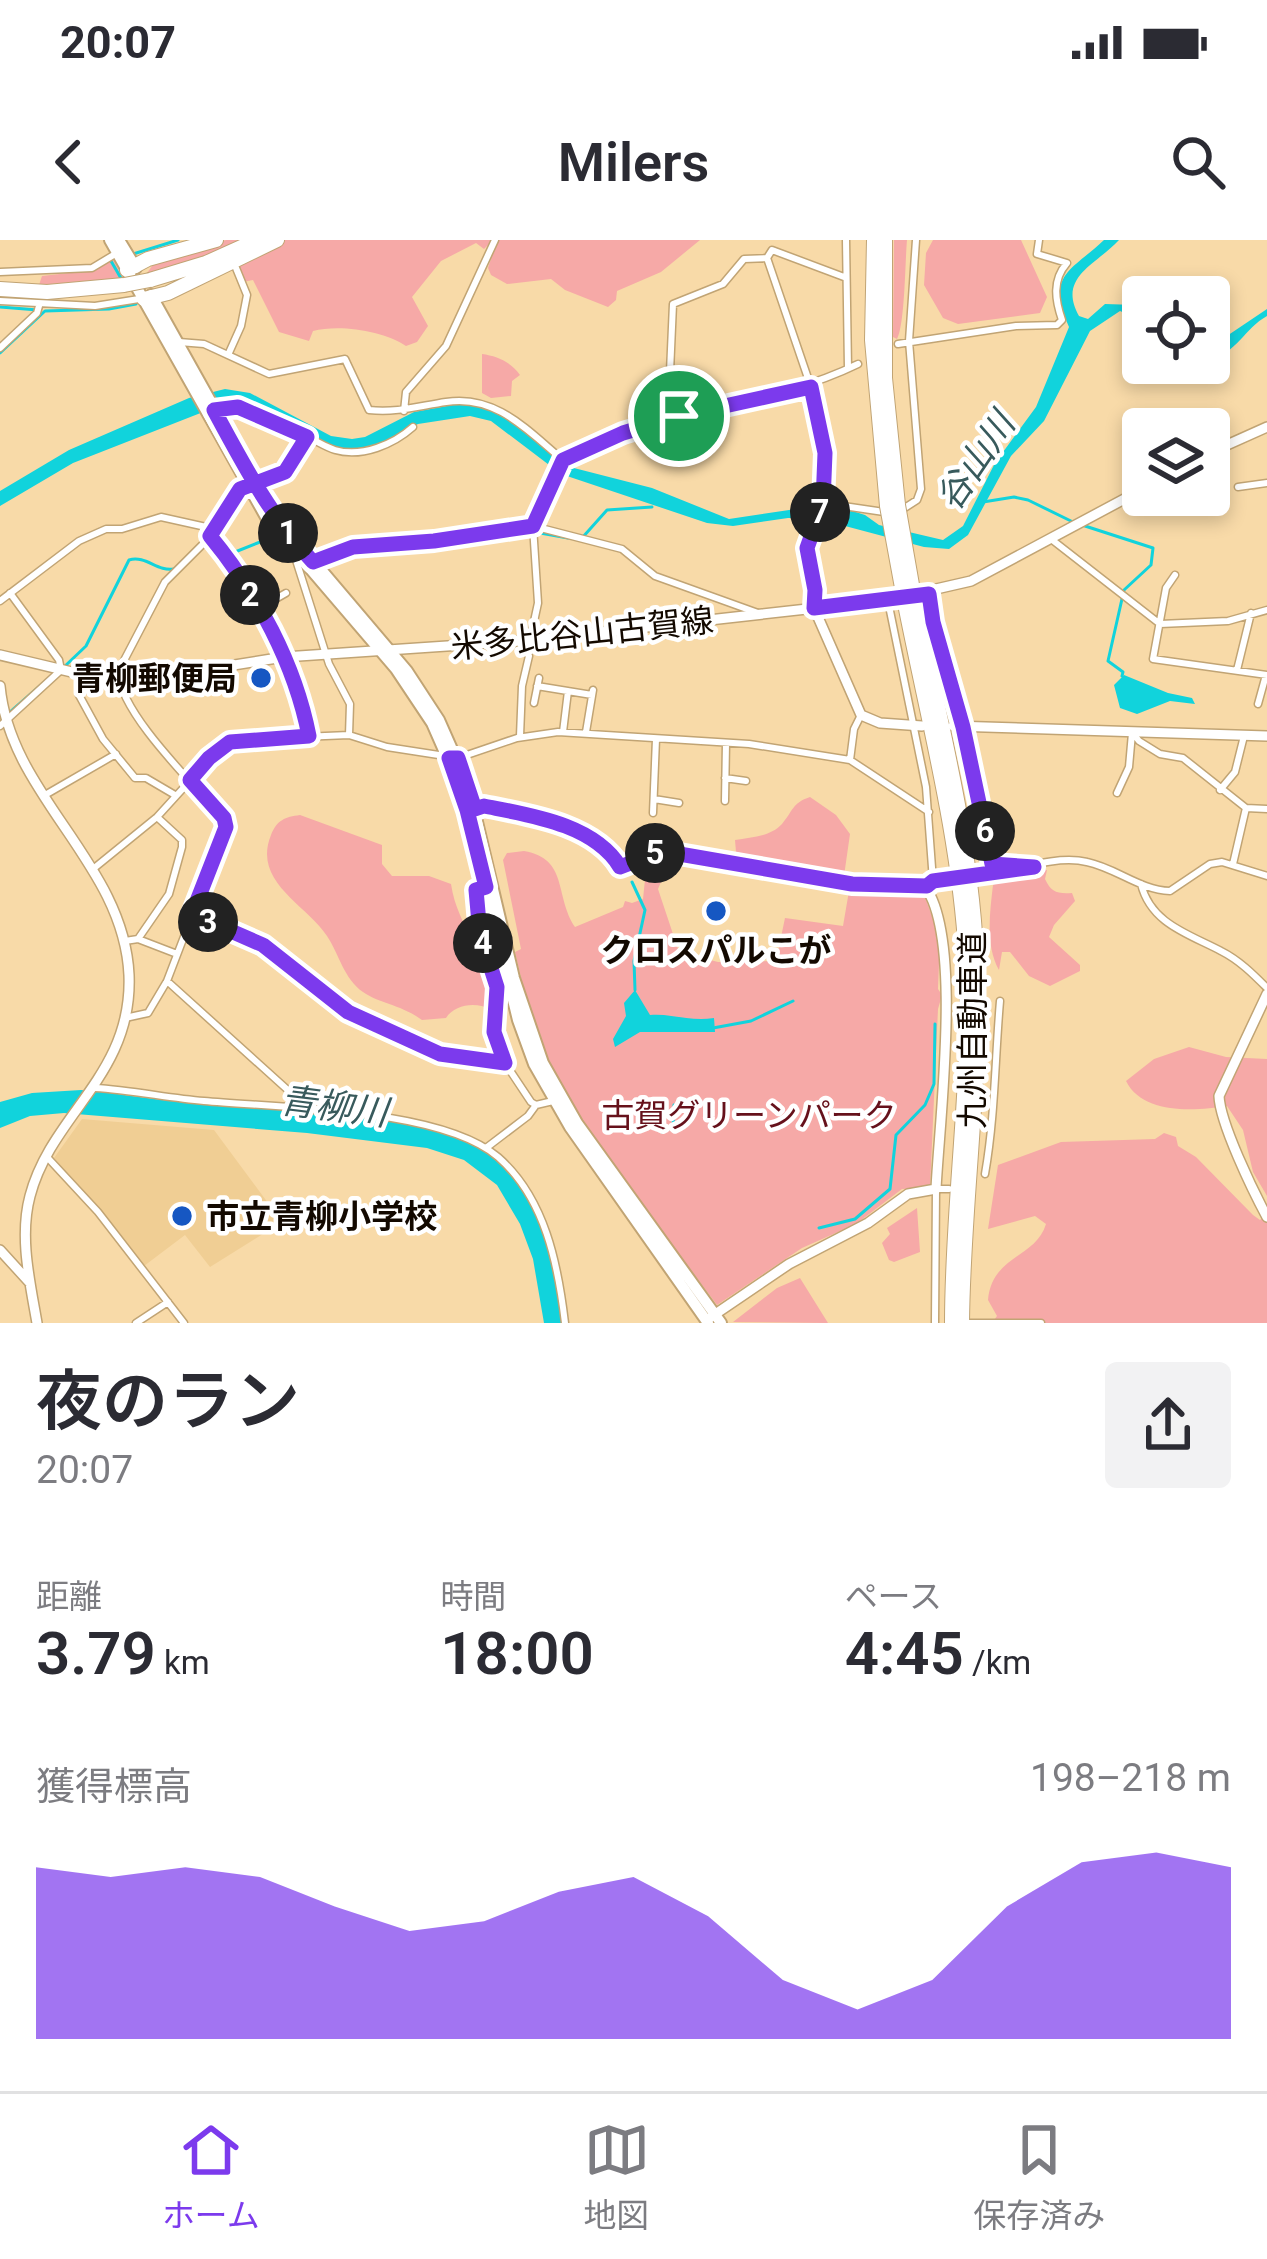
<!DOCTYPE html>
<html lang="ja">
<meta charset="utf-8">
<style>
body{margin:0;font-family:Roboto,"Noto Sans JP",sans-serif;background:#f2f2f3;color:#2b2b33;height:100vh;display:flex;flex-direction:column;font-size:45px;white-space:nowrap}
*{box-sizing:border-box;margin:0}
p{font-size:39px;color:#7c7c81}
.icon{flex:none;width:66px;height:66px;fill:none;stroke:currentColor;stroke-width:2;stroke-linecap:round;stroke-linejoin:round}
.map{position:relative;height:1083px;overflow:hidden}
.panel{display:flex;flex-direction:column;background:#fff;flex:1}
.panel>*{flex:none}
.buttons{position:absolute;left:1122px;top:36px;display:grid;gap:24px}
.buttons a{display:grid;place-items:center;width:108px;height:108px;border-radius:12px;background:#fff;box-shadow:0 6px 18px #0003;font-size:60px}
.pin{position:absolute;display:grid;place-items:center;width:102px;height:102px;color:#fff;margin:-51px;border:6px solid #fff;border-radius:50%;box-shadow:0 3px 12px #0007}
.km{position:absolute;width:60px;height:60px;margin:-30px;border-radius:50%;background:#222;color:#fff;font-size:33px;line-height:60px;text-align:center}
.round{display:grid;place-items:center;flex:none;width:126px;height:126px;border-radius:12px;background:#f2f2f3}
.head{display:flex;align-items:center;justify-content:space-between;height:204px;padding:0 36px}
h1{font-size:66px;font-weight:600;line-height:90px}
.metrics{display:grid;grid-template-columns:repeat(3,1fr);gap:18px;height:204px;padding:12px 36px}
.metrics div{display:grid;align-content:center}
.metrics b{font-size:60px;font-weight:600}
.metrics small{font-size:33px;font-weight:400}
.metrics p{font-size:33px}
.chart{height:336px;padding:24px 36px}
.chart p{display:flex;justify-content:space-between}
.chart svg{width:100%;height:216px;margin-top:12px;fill:#7c3aed;opacity:.7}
.status{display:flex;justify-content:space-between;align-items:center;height:84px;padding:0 60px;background:#fff;direction:ltr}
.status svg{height:33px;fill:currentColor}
header{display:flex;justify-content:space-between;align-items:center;height:156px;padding:0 36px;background:#fff;font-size:54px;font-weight:600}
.tab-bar{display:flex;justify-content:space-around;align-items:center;height:168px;border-top:3px solid #e1e1e2;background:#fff;font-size:33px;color:#7c7c81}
.tab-bar a{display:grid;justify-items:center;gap:6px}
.tab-bar .current{color:#7c3aed}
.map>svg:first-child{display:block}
.built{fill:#f0ce94}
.green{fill:#f6a9a7}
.water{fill:#11d3dc}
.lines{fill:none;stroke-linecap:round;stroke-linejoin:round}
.stream{stroke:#11d3dc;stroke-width:3}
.street-casing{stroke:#c1a474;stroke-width:9}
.secondary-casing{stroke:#c1a474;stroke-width:12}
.primary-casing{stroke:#c1a474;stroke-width:14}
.highway-casing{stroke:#c1a474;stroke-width:16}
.street{stroke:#fff;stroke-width:6}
.secondary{stroke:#fff;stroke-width:9}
.primary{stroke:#fff;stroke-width:10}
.highway{stroke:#fff;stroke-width:14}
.street-bridge-casing{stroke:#c1a474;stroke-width:9;stroke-linecap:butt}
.highway-bridge-casing{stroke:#c1a474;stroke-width:16;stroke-linecap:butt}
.street-bridge{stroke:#fff;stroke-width:6}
.highway-bridge{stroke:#fff;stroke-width:14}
.route-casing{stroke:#fff;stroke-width:24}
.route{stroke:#7c3aed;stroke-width:15}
.poi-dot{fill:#1657c2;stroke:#fff;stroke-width:4.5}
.labels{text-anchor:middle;stroke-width:9;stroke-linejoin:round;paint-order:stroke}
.street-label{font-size:33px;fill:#130900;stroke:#fff}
.poi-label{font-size:33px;font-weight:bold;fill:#130900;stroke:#fff;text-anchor:end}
.park-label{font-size:33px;fill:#66111b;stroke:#fff}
.water-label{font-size:36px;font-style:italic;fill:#385a5c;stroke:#fff}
</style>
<div class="status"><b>20:07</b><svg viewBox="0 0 49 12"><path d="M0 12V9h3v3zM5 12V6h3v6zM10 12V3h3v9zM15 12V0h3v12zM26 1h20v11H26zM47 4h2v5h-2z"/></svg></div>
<header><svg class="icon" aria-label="back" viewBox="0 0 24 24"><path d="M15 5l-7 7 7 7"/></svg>Milers<svg class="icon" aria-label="search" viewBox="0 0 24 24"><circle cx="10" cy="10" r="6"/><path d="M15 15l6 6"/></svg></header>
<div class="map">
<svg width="1267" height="1083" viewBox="0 0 1267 1083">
<rect width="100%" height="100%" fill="#f8daa8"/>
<!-- built -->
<path class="built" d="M82 879 214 890 282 982 210 1027 185 995 144 1026 54 918Z"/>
<!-- green -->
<path class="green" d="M226 0H244L200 19 147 33 155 22Z
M282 0H493L484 9 476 3 441 21 412 57 428 86 417 102 406 106C384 91 340 84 313 91L309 101 279 92 253 40 243 42 233 27Z
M497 0H700L661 32 617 51 616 60 608 67 565 50 551 39 507 44 491 35 488 28Z
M894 0H907C905 22 905 84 897 99L893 97Z
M933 0H1021L1047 57 1040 73 958 84 943 78 924 45 926 13Z
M112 18 123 38 39 45 42 36 95 30Z
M482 114C497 116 511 122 520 135L512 141 511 156 491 158 482 153Z
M810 557 836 575 850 594 844 636 736 612 735 600C751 597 770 597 782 584 793 571 792 563 810 557Z
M300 575 382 605V624L392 636H429L451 644C458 692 494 716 490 769 476 762 455 764 446 778L422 780C400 764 380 764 363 752 344 739 339 714 327 696 306 664 252 642 271 595 277 580 285 577 300 575Z
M524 611C569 619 554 655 575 687L623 667 625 661 632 663 643 659 646 630 666 621 669 623 658 649 679 712 718 722 776 721 785 678 843 686 849 651 887 655 922 649 940 698 938 749 942 755 938 769 930 948 902 949 856 984 802 1008 717 1065 574 874 536 802 515 712 521 709 503 620 507 613Z
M1047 630 1045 639C1051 652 1057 654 1072 653L1075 661 1054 685 1049 697 1080 725V731L1050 746 1029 736 1010 712H1002L999 730C985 705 990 672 993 645L1010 636Z
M1189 807 1226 817 1267 819V956L1253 932 1243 890 1227 866C1195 871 1143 875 1126 841L1154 819Z
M1164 893 1176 897 1178 906 1196 917 1253 975 1260 980 1267 973V1083H992L997 1076 988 1060C992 1015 1036 1018 1046 984L1035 976 988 989 998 925 1061 902 1155 899Z
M917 968 920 1012 894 1022 889 1020 882 1003 890 994 887 988Z
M800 1038 828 1083 733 1082 777 1048Z"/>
<!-- water -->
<path class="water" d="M1104 0H1119C1096 25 1057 37 1079 76L1088 79 1105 64 1136 65 1143 70V81L1120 71 1090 91 1044 181 1011 216 968 295 949 309 924 307 815 278H788L733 286 707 283 561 234 491 181 470 176 418 184 378 205 351 211 330 205 255 171 221 165 73 223 0 266V251L69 210 189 158 225 149 250 153 331 196 352 199 365 197 414 172 463 163 490 168 516 183 570 227 652 248 729 279 816 266 843 268 865 275 879 285 943 300 963 286 995 223 1036 167 1069 87C1046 34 1070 32 1104 0Z
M1267 69V76C1245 88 1236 114 1209 120V108Z
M1124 435 1168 453 1192 458 1195 464 1170 461 1137 474 1120 468 1114 445Z
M635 750 650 775C671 773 690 782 714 778L715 792H640L615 807 613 799 626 776 624 763Z
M81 850C111 852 141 858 172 861 247 867 439 870 494 917 541 958 555 1024 562 1083H544L533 1019 520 984 497 945 464 920 427 908 307 893 64 873 30 876 0 888V862L32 853Z"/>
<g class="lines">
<!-- stream -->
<path class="stream" d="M130 15 178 0
M111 21 122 40
M0 67 38 70
M0 113 45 71 109 69 136 64
M274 241 285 235
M983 262 1014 257 1028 260 1075 283
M1085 286 1153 308 1151 325 1124 350 1108 421 1123 432 1122 436
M214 297 232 268
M582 298 607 270 652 267
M230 314 260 302 288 320H296
M324 321 362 311 443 306 529 291 568 298
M64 427 86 406 129 320C146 315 157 332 174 329
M9 473 56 432
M632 642 645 670 634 721 635 750
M713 788 751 781 793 761
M662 892 673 887 674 865
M819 988 855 979 890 949 896 895 925 865 934 844 935 784"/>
<defs>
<path id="street" d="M846 0 848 128
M767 18 811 147 825 213 823 263 807 308 815 350 814 367
M0 32 92 28 117 13
M0 61 95 66 139 59
M179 102 204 104 269 134 345 119 369 170C397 173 419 166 446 162 496 154 528 191 563 220
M898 104 1016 86 1057 85 1062 80C1055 60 1052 40 1067 23L1037 14 1039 0
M0 108 37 73 39 66
M228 115 241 86 247 55 236 28
M217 168 239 167 305 196
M404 171 406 152 446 106 495 0
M679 175 670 132 673 64 723 44 744 19 767 18 772 10 844 37
M1238 247 1267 243
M823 263 884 272
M903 269 917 260 921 249 909 101 916 0
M210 297C258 353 295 425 309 496
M1051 299 1160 384 1228 381 1267 370
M295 317 329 424 350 464 349 495
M316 321 353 307 433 301 533 286 622 309 655 336 758 373
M1175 335 1166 348 1153 419 1267 435
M929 354 933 382 963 487 991 624 1034 627
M0 361 79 301 106 289H122L161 277 215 289
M888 361 926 547 933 641
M258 369 286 353
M530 400 538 363 533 286 563 220C655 168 764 170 858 124
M1237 430 1251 373
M97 439 79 455 103 499 135 538H146L175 555
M537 446 592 455
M534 463 539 438
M1258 464 1266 435
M0 486 61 430 59 420 10 353
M563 492 568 451
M586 492 593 450
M1132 492 1139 501 1160 514 1183 518 1246 568
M520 496 522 446 529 416 521 401
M850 520 854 489 861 475
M725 538 746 541
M1220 550 1235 532 1244 496
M1117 553 1129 527 1132 493
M45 555 116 514
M654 559 679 563
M725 561 726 503
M475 569 484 566C529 575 593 584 620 627
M653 573 656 499
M1233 624 1246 568 1267 569
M93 629 157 577 218 510 234 501 263 502 278 498 349 495 387 507 458 518 517 498 558 492 749 504 850 520 929 572
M990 635C1020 629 1057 615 1087 622 1116 628 1140 650 1170 651L1210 624 1222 622 1267 636
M1141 644C1151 684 1189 694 1221 711 1239 720 1253 734 1267 748
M485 647 476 650 480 694 497 747 494 792 505 823
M192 674 264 705 348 772 440 814 505 823 531 862 536 865 553 861
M138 699 169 654 182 607V600L157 577
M125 701 138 699 177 714
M167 741 311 871
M125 778 148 773 167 741 226 587 223 578C195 545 121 475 118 432L165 342 210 297 228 263 247 245 285 232 307 197C317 201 325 207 335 210 362 218 394 204 413 187
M95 848C131 850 168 858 204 861 280 868 441 868 498 917 545 958 558 1024 565 1083
M486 908 528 876 536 865
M47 917 98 972 184 1083
M985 934C995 877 995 819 1000 761
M136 1083 168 1062
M935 1083 936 949H949
M969 1083H1041"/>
<path id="secondary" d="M1209 213 1267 187
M814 368 861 475 880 483 922 486
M0 415 97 438 133 441 284 417 521 401 888 360 971 341 1143 249
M0 446C10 556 124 623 129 735 133 835 52 873 30 956 19 997 30 1042 37 1083
M953 486 1267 496
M620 627 662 611 852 644 882 647 923 644C964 692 939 882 936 949L908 954 868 983 789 1024 711 1077
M1267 754 1219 856C1220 883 1253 951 1267 977
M0 1010 30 1043"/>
<path id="primary" d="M110 0 266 277 396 429 432 483 461 549 518 780 534 824 570 887 708 1083
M119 0 136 28
M151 55 273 273 407 431 439 480 469 548 514 738 543 823 577 883 721 1083"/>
<path id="highway" d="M874 0 872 100 887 266
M885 0V138L898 265
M127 30 148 19 216 0
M150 40 206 23 257 0
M0 49 47 52 124 45
M144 59 168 53 277 0
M915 362C941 484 974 608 977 734 981 850 963 966 962 1083
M905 364C928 481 959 596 966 716 972 839 952 961 952 1083"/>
</defs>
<!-- street casing -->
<use href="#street" class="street-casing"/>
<!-- secondary casing -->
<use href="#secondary" class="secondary-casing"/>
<!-- primary casing -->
<use href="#primary" class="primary-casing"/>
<!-- highway casing -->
<use href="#highway" class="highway-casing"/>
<!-- street -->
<use href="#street" class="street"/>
<!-- secondary -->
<use href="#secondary" class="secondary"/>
<!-- primary -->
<use href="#primary" class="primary"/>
<!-- highway -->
<use href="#highway" class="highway"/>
<defs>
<path id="street-bridge" d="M938 641 990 635"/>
<path id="highway-bridge" d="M124 45 150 40
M898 265 915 362
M887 266 905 364"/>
</defs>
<!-- street-bridge casing -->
<use href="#street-bridge" class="street-bridge-casing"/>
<!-- highway-bridge casing -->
<use href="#highway-bridge" class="highway-bridge-casing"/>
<!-- street-bridge -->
<use href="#street-bridge" class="street-bridge"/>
<!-- highway-bridge -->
<use href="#highway-bridge" class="highway-bridge"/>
</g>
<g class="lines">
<defs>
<path id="route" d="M679 176 623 193 563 220 533 286 434 301 353 307 313 322C271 277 243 224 214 170L238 167 307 197 285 232 240 249 210 296C257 353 295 424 309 496L230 502 209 518 190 540 224 578 226 587 192 674 263 705 348 772 440 814 505 823 494 792 497 747 480 694 476 650 486 647 467 570 449 518H458L475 569 484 566C529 575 594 584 620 627L662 611 852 644 927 646 933 641 1034 627 992 624 963 487 933 382 929 354 814 368 815 350 807 308 823 263 825 213 811 147 679 176"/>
</defs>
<!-- route casing -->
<use href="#route" class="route-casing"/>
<!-- route -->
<use href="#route" class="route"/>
</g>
<!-- markers -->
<g class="poi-dot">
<circle cx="261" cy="438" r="12"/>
<circle cx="716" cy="671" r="12"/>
<circle cx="182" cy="976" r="12"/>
</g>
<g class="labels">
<!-- street labels -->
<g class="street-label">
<text transform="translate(582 393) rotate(-6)" y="12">米多比谷山古賀線</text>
<text transform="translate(972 790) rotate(-90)" y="12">九州自動車道</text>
</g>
<!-- poi labels -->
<g class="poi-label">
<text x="237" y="450">青柳郵便局</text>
<text x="716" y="722" text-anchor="middle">クロスパルこが</text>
<text x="206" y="988" text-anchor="start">市立青柳小学校</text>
</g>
<!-- park labels -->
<g class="park-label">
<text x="749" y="887">古賀グリーンパーク</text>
</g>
<!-- water labels -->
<g class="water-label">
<text transform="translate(975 221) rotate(-56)" y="13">谷山川</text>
<text transform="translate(334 866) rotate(7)" y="13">青柳川</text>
</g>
</g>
</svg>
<div class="buttons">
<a><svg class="icon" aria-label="locate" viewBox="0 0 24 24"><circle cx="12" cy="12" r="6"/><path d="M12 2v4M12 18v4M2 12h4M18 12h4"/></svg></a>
<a><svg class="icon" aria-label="layers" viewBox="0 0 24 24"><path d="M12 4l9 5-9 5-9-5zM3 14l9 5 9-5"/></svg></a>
</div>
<div class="pin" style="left:679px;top:176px;background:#1e9e55"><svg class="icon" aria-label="arrive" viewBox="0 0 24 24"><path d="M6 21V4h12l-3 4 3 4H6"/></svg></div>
<b class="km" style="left:288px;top:293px">1</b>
<b class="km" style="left:250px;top:355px">2</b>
<b class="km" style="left:208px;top:682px">3</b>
<b class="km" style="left:483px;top:703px">4</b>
<b class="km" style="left:655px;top:613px">5</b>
<b class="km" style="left:985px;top:591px">6</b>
<b class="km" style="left:820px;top:272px">7</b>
</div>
<section class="panel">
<div class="head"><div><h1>夜のラン</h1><p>20:07</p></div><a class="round"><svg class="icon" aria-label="share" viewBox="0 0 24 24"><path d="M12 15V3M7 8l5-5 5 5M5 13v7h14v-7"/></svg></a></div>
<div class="metrics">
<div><p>距離</p><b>3.79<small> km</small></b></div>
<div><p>時間</p><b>18:00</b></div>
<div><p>ペース</p><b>4:45<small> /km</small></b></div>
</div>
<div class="chart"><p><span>獲得標高</span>198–218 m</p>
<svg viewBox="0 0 160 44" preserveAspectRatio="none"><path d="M0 44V9L10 11L20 9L30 11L40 17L50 22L60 20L70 14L80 11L90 19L100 32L110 38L120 32L130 17L140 8L150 6L160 9V44z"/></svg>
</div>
</section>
<nav class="tab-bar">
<a class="current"><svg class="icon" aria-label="home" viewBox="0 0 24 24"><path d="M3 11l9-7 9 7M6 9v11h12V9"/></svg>ホーム</a>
<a><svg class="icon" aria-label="map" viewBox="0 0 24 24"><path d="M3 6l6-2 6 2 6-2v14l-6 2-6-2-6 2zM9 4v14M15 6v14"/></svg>地図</a>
<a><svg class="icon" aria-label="saved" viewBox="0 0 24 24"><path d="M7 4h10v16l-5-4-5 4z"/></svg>保存済み</a>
</nav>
